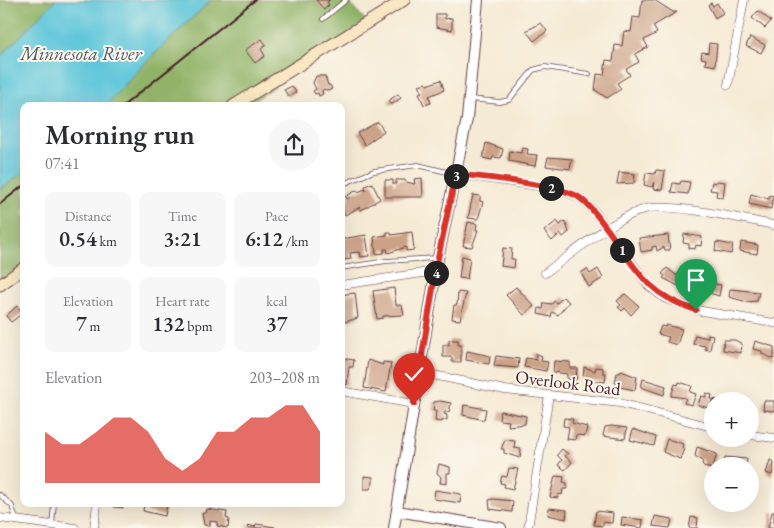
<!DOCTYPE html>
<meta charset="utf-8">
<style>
body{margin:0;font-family:"EB Garamond",serif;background:#f7f7f7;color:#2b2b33;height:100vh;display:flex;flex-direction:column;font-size:19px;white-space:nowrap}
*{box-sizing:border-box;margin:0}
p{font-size:16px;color:#7c7c81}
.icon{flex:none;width:28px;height:28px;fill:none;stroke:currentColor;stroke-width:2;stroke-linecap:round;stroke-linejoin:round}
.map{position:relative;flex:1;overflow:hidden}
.sheet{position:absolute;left:20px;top:102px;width:325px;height:405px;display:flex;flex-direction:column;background:#fff;border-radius:10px;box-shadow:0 5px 20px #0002}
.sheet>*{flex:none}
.controls{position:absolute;left:704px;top:392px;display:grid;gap:10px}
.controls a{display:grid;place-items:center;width:55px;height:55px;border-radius:50%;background:#fff;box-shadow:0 5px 20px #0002;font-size:25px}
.pin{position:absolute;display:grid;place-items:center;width:42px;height:42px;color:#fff;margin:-51px -21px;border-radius:50% 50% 50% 0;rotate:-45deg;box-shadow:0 0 5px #0007}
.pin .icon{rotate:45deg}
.km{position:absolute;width:25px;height:25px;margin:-12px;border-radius:50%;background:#222;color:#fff;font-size:14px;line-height:25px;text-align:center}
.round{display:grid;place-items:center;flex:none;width:52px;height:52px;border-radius:26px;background:#f7f7f7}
.summary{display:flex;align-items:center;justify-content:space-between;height:85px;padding:0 25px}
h1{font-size:28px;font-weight:600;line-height:38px}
.metrics{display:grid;grid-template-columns:repeat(3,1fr);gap:8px;height:85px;padding:5px 25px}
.metrics div{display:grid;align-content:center;border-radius:10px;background:#f7f7f7;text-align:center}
.metrics b{font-size:21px;font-weight:600}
.metrics small{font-size:14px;font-weight:400}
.metrics p{font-size:14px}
.chart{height:140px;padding:10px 25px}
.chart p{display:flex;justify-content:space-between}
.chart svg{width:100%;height:90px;margin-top:5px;fill:#d93025;opacity:.7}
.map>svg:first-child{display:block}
.forest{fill:#90b368;stroke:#6d694a}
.water{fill:#5dc6da;stroke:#547282}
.building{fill:#cca287}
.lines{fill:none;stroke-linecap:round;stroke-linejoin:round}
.service-casing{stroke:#643d44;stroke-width:5.5}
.minor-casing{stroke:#643d44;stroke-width:9}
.tertiary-casing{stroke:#643d44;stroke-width:12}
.secondary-casing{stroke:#643d44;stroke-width:13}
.service{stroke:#fff;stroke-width:4}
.minor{stroke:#fff;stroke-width:8}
.tertiary{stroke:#fff;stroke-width:10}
.secondary{stroke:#f9e7c3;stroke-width:11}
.rail{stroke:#4a1f2b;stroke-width:2}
.route-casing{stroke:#fff;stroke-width:10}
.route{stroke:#d93025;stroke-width:6}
.labels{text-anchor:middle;stroke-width:4;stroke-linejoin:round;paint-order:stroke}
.street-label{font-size:18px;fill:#4a1f2b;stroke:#fbf7ec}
.water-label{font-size:19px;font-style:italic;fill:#515968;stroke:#fbf7ec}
</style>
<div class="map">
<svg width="774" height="528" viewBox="0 0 774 528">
<rect width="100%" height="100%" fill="#fbf7ec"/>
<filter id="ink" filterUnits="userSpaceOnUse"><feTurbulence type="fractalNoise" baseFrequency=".02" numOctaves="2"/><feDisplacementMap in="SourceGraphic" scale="10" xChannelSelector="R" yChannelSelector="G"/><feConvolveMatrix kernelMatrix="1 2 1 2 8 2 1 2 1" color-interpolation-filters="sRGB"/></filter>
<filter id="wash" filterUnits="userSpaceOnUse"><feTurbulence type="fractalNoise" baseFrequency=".0096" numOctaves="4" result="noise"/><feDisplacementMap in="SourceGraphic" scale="20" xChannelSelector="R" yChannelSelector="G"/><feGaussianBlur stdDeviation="1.12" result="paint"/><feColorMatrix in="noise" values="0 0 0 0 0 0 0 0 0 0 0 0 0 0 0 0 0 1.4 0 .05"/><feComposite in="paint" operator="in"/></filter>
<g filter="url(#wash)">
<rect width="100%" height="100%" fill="#f5ead4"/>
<!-- forest -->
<path class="forest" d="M0 0H56L0 57Z
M211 0H347L366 21 247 106H105L145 63Z
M24 172V266L0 283V189Z"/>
<!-- water -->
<path class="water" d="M56 0H211L145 63 105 106H24V172L0 189V57Z"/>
<g id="blocks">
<!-- building -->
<path class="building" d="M316 0H330L327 2 329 5 324 10Z
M642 0H654L673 12H677L653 26 657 33 644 40 648 47 635 54 639 62 626 69 630 75 617 83 621 89 607 98 595 90 597 74 604 75 606 60 613 61 615 45 622 46 624 31 631 32 633 17 640 18Z
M711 3 713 6 717 3 723 13 715 18 708 5Z
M758 11 771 21 765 28 752 18Z
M436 14H445V19L452 18V30L436 27Z
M541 23 547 31 534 41 526 31Z
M750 37 765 45 761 53 746 46Z
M262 39 266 45 261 49 265 56 255 63 245 50Z
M709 43 717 44 715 66 705 64 706 59 701 58 702 52 708 53Z
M316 76H325L328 85H330L332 89 328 91 324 89 322 91 323 94 319 96 318 93 315 94 313 91 316 89 313 83Z
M441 80 444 90 429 96 431 103 424 105 419 93 422 92 419 85 426 83 427 85Z
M292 86 296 92 289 97 284 90Z
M398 94 401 98 391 105 388 101Z
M378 122 384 131 365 145 357 133Z
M486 143 503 149 501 158 493 157 492 160 483 158Z
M522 148 528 149 527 154 537 155 535 166 509 161 510 151 521 153Z
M548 157 572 159 570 169 546 166Z
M656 170 665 171 662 190 653 189 654 182 652 187 644 185 646 173 655 174Z
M619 172 635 174 634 183 617 184Z
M422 178 423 197H385V180H393V184H396V180H405L406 182 415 184 414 179Z
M681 181 690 182 688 194 671 192 673 183 680 184Z
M716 181 725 182 723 198 716 196 717 191 710 190 712 182 716 183Z
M372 183 380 199 361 210 360 207 345 215 341 206V198L346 196 347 199 350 197 348 195 357 190 358 192 365 189 366 191 365 186Z
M751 194 769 199 770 195 773 196 771 209 749 204Z
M473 195 480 196V201L483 202 478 219 468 218Z
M557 221 560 225 565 221 569 232 563 237 560 233 552 241 544 231Z
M468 222 477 224 476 230H478L472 247 463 246Z
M387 232H391V235L412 232 414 250 406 251V247L388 253 387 249H384V253L376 254 374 237 387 235Z
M684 234 702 237 701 246 696 245 695 249 689 248V244L683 243Z
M366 235 369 256 361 257 360 252 350 253 351 259 343 260 341 239Z
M668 235 670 250H665L664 247 657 251 656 246 652 247V250L641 252 639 238Z
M716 242 733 245 731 254 715 251Z
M741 242 758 245 757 254 740 251Z
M503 248 512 249 511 259H515L514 268 501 266Z
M462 256 470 258 467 279 459 278Z
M667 268 684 281 680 287 663 278 665 276 662 274Z
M587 269 590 274 598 269 603 278 589 287 581 273Z
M709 279 715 280 714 284 721 285 719 296 700 290 701 282 708 283Z
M516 287 534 306 524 315 506 295Z
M394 288 396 305H402L404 315 383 316V318L377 319 373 291Z
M730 289 759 292 757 301 747 302 729 297Z
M458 292 466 293 460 320 452 319 454 305H457Z
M355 293 358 318 341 323V295Z
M625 294 639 306 631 315 625 308 622 311 618 307 621 305 617 301Z
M563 297 569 302 558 315 552 312 551 317 538 314 539 308 543 309 544 303 552 304 554 301 557 303Z
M17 306 23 313 11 322 6 316Z
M666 325 682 329 677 345 667 342 669 337 658 334 661 326 666 327Z
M708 334 713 335 710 350 705 349 706 346 693 344 695 335 708 338Z
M449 340H458V345H461V362H452V357H443V345H449Z
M724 340H735L742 344 741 353 723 350Z
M755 341 774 347V359L762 354V351L753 349Z
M467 351 490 356 489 364 466 360Z
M535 353 542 356 541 361 548 362 546 371 524 367 526 358 537 360Z
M496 356 519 359 518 368 494 366Z
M341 358 354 360 353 367H349L347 385 341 384Z
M368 360 383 365V362L391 363 386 392 364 388Z
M554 361 570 362V368H577L576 380 567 379V374L553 372Z
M584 367 595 371 596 367 603 368V373H606L605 382 583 379Z
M621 371 637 377 635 390 620 387 621 384 615 383 617 373H620Z
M643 379 666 386 664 395 641 387Z
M679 382 692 386 690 392 696 394 692 405 684 403 686 398 671 396 675 384 678 385Z
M706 393 712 395 711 399 719 400 712 401V409L698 405 701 396 706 397Z
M440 401 451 403 449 412H445L444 414 447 415V420H443L442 422 435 421 436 411H433L434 402Z
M764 401H774V411L763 410Z
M464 405 486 409 484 420 463 415Z
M500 411 526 416 525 424 508 426 509 421 499 420Z
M564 418 573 419 572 423 587 427 585 436 576 435 575 440 567 439 569 427 563 426Z
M611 426 627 428 625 439 603 436 605 427Z
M633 429 656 437 654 446 630 440Z
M667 439 683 444 682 448 684 449 680 459 663 452Z
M505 440 515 441 514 448 521 449 520 458 504 453V449H501Z
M697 447 717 454 712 469 705 467 702 464 703 461 695 456Z
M562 449 568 454 565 456 572 462 565 470 558 465 562 460 557 455Z
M725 457 747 459 746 466H724Z
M770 460 774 462 772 475 766 473Z
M439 464 450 467V473H447V484L440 483 441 477 437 473Z
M509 468 518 469 513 489 504 487 505 484 500 483 502 476 507 477Z
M364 476 373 477V483L370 489H364Z
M555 476 564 477 563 482 567 483V489H563L562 495 559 494 558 498 550 497Z
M435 490 461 494 460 503 434 499Z
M493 499 513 501 512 512 490 509 489 500Z
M115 504H137V507L123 505V508L114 507Z
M144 504H167L165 516 143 511Z
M549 508 567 510 566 519 548 515Z
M207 509 227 512 226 518 229 519 228 528 217 526V522L210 521V526L204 525 202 513H206Z
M596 511 613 513 612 523 603 522V526L594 525Z
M772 512H774V528H768Z
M655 516 672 519 670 528 653 526Z
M622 517 643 520 642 528 621 525Z
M691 517 698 518 697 528H689Z
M256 524 275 527V528H247L248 525 255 527Z"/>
</g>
</g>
<g filter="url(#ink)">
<use href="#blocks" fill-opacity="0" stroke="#643d44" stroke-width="1"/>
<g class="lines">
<defs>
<path id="service" d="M323 19 346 0
M470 99 500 102 509 100 533 70 545 67 589 74
M341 185 374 171 418 165 455 174
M341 268 386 261 436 258
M0 495 12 506 16 519
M52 525 54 504"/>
<path id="minor" d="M728 85 744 0
M456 174 559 189 579 197 595 212 649 286 664 298 696 310 774 323
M545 273C575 252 611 220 645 209 668 202 747 220 774 225
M341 285 436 271
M419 372 505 390 620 403 712 427
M341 391 414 404
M750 435 774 438
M0 518 75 528
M94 528 97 504
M528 528 549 395"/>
<path id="tertiary" d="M397 511 501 528
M394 528 438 258 467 119 478 0"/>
<path id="secondary" d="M233 106 404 0
M0 285 24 268"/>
</defs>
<!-- service casing -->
<use href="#service" class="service-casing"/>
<!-- minor casing -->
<use href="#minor" class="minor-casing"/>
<!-- tertiary casing -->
<use href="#tertiary" class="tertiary-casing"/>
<!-- secondary casing -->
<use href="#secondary" class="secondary-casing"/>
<!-- service -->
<use href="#service" class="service"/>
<!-- minor -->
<use href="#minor" class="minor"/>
<!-- tertiary -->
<use href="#tertiary" class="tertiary"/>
<!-- secondary -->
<use href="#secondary" class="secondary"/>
<!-- rail -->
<path class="rail" d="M123 106 255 0
M0 204 24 185"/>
</g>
</g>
<g class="lines" filter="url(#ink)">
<defs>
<path id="route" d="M414 404 438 258 456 174C482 177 563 185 580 198 592 207 599 218 608 230 635 268 648 296 696 310"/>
</defs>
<!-- route casing -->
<use href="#route" class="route-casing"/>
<!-- route -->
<use href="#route" class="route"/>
</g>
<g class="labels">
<!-- street labels -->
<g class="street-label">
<text transform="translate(568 383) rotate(7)" y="6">Overlook Road</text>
</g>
<!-- water labels -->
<g class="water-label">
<text x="81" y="60">Minnesota River</text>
</g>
</g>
</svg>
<div class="controls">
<a>+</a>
<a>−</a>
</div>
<div class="pin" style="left:696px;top:310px;background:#1e9e55"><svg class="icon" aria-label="arrive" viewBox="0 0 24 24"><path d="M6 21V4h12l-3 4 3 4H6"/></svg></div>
<div class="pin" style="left:414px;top:404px;background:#d93025"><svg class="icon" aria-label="check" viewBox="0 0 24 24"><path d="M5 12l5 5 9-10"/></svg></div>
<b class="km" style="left:622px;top:250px">1</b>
<b class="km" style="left:551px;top:188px">2</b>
<b class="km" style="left:456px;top:176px">3</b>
<b class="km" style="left:436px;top:273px">4</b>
<section class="sheet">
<div class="summary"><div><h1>Morning run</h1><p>07:41</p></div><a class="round"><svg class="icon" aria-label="share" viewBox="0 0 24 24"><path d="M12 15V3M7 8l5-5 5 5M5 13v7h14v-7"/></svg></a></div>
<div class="metrics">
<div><p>Distance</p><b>0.54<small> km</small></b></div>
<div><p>Time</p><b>3:21</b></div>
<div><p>Pace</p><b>6:12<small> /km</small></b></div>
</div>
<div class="metrics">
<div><p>Elevation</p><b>7<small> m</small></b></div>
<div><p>Heart rate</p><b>132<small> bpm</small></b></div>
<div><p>kcal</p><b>37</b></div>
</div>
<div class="chart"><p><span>Elevation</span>203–208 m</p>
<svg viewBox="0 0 160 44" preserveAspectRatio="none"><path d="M0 44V19L10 25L20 25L30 19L40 12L50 12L60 19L70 32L80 38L90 32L100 19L110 19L120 12L130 12L140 6L150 6L160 19V44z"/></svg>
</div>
</section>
</div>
